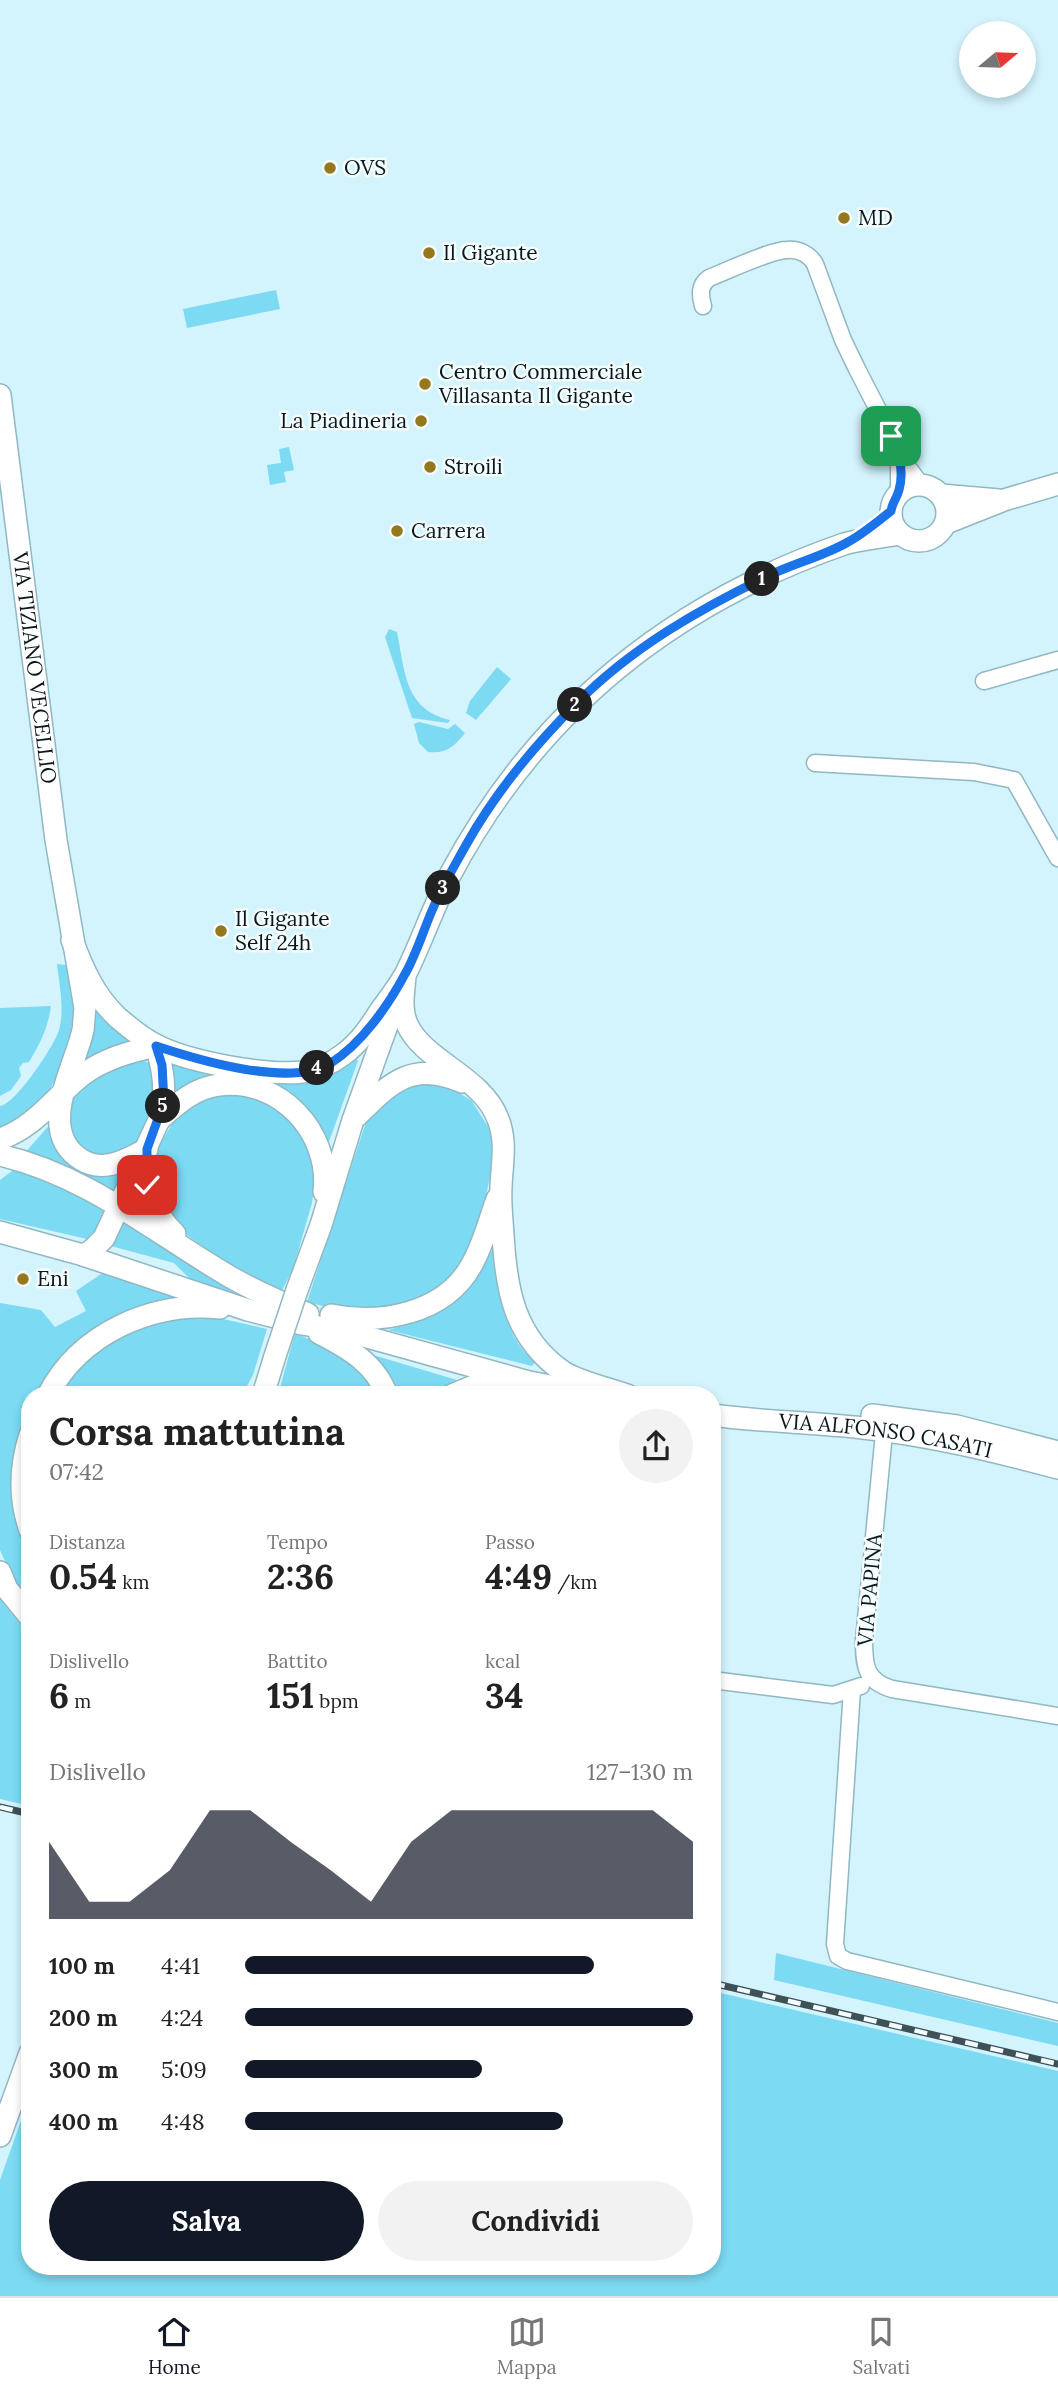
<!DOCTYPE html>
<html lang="it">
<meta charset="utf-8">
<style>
body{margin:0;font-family:Lora,serif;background:#f2f2f2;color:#222;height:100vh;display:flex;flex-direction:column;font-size:26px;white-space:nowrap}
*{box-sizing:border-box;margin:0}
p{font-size:23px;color:#767676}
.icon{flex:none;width:38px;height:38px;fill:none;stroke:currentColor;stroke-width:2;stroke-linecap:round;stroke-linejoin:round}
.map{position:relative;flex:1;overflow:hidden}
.drawer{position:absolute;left:21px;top:1386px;width:700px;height:889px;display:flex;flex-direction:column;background:#fff;border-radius:28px;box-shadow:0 4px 10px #0003}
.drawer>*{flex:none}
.needle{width:46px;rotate:71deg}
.tools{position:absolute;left:959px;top:21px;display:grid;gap:14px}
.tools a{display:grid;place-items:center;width:77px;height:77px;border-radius:50%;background:#fff;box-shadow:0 4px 10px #0003;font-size:35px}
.pin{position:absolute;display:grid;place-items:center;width:60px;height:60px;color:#fff;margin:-30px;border-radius:14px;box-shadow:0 4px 10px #0006}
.km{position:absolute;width:35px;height:35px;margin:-18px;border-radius:50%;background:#222;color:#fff;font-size:19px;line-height:35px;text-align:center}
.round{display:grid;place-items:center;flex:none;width:74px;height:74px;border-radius:37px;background:#f2f2f2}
.summary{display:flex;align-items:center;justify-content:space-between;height:119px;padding:0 28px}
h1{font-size:38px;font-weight:700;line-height:52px}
.metrics{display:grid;grid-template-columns:repeat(3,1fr);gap:10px;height:119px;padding:7px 28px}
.metrics div{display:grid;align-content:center}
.metrics b{font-size:35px;font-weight:700}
.metrics small{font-size:19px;font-weight:400}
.metrics p{font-size:19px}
.chart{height:196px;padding:14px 28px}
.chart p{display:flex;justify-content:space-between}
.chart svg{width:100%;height:126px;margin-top:7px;fill:#111827;opacity:.7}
.cta{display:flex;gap:14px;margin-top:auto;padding:14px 28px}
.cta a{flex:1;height:80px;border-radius:42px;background:#111827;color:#fff;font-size:28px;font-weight:700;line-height:80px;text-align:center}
.cta a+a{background:#f2f2f2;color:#222}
ul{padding:0 28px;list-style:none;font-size:23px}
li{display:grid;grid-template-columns:112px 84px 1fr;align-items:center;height:52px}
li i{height:18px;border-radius:9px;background:#111827}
.tab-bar{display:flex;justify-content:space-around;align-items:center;height:98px;border-top:2px solid #e0e0e0;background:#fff;font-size:19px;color:#767676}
.tab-bar a{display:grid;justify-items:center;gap:4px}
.tab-bar .selected{color:#111827}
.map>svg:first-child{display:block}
.green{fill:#7cdaf3}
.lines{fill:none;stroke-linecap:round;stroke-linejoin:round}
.street-casing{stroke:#90b8c3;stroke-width:19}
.secondary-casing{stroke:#90b8c3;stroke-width:24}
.street{stroke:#fff;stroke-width:16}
.secondary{stroke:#fff;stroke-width:21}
.rail-casing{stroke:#3d5156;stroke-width:7}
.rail{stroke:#f4fcfe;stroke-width:4.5;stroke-dasharray:13;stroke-linecap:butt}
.secondary-bridge-casing{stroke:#90b8c3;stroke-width:24;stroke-linecap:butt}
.secondary-bridge{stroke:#fff;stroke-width:21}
.route-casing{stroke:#fff;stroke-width:14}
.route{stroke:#1a73e8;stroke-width:9}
.poi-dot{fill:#95771e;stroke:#f4fcfe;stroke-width:2.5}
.labels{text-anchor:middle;stroke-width:5;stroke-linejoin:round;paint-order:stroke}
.poi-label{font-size:21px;fill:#09181c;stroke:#f4fcfe;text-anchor:start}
.street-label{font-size:21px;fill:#09181c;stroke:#f4fcfe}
</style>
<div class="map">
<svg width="1058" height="2296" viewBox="0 0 1058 2296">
<rect width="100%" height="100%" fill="#d3f3fd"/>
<!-- green -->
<path class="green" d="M276 290 280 309 187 328 183 309Z
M289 447 294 470 284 472 286 482 270 485 267 465 281 463 279 449Z
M389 629 397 632C405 671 404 709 450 720L448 723 412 718 385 637Z
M497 667 511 679 476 720 466 713 470 701Z
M419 722 448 729 455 724 465 733C454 747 446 754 428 752L419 743 414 724Z
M57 964 67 965 74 1009 70 1037 60 1072 39 1107 0 1133V1106C15 1105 55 1045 59 1030 65 1009 59 984 57 964Z
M90 1002 130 1037 132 1046 78 1068Z
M51 1006C48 1028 40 1044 29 1062L23 1063 19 1068 21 1076 11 1090 0 1096V1008Z
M355 1057 358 1061 326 1150 272 1087 170 1100 167 1058 279 1078Z
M142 1060 153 1065C159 1082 154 1106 147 1122 143 1129 140 1139 134 1145 128 1151 123 1153 115 1154 110 1155 104 1157 99 1157 73 1154 60 1119 74 1098 89 1076 117 1066 142 1060Z
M442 1083 471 1100 491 1131 493 1163 481 1219 462 1266 429 1296 391 1310 350 1313 307 1302 365 1125 391 1096 413 1085Z
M224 1094 252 1095 286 1113 312 1152 314 1184 312 1203 293 1269 280 1294 237 1271 176 1227 170 1219 153 1176 158 1147 172 1124 191 1106 207 1098Z
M51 1123 56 1142 126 1169 116 1192 83 1175 24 1154Z
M21 1168 31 1170 104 1209 105 1218 92 1237 87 1239 0 1219V1180L12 1171Z
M122 1217 198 1270 245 1300 196 1285 174 1263 107 1245Z
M490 1251 493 1252C500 1291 502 1335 535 1362L532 1366 388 1330C448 1314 454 1300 490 1251Z
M104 1272 173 1293 180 1300 160 1303 40 1395H30V1414L18 1447 21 1527 30 1546V1603L18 1589 0 1550V1303L41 1310 55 1327 86 1311 76 1291Z
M215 1317 267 1329 253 1375 242 1395H57C85 1358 115 1333 161 1320 177 1315 198 1317 215 1317Z
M295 1333 327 1347 365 1375 374 1395H278Z
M373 1355 457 1380 432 1395H392Z
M0 1599 30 1636V1806L0 1799Z
M776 1953 1058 2023V2046L774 1980Z
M712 1991 1058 2071V2296H0V2180L30 2095V2266H712Z"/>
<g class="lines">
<defs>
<path id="street" d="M703 306C700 295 699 285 709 278 727 271 771 250 787 250 799 249 809 254 815 264L843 340 857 369 907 466 918 481 924 485
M899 493V455
M984 681 1058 660
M815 763 974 772 1014 780 1058 858
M885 1423 864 1640C864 1665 865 1681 892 1689L1058 1716
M712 1680 833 1695 861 1686
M852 1690 835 1944 838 1956 847 1961 1058 2012"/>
<g id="secondary">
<path id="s1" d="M0 395 56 840 85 1008C84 1015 84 1023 83 1030 75 1067 35 1132 82 1160 104 1173 126 1160 147 1149"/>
<circle cx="919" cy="513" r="28"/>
<path d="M941 495 999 500"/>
<path d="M946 523 1004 500 1058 484"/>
<path d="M72 940C83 969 94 995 117 1017 129 1027 140 1037 154 1044 186 1062 266 1076 303 1072 318 1070 332 1063 344 1054 360 1042 370 1027 380 1011 389 999 399 986 406 973 422 941 433 907 450 875 536 713 671 604 844 544 862 539 882 537 900 534"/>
<path d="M405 976C404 991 400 1009 407 1024 423 1061 482 1076 498 1119 507 1142 502 1162 501 1187 500 1203 502 1219 503 1235 506 1289 514 1337 562 1371 576 1381 610 1389 627 1395"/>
<path d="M357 1116C390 1083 412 1060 462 1082"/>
<path d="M159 1120C177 1104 194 1088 219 1085 279 1077 331 1132 324 1192"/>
<path d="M0 1139C34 1128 55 1097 81 1076 103 1059 129 1052 156 1046"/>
<path d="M0 1155C87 1176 147 1227 222 1272 249 1289 279 1301 308 1314"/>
<path d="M146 1156C143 1188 153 1212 175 1234"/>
<path d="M0 1232 83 1255 248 1310 302 1324 349 1332 529 1382 599 1395"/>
<path d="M83 1255 91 1251 104 1238 159 1120C167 1094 164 1072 156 1046"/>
<path d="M297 1290 321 1225 353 1120 394 1006"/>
<path d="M331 1315C380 1325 444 1314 471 1266 483 1246 489 1221 497 1199"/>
<path d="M319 1333C348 1348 375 1363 387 1395"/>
<path d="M48 1395C80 1333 153 1301 220 1308"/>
<path d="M263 1395 275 1356"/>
<path d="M452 1395 476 1385 507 1383"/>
<path id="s2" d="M712 1415C762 1422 813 1422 863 1428 929 1435 994 1451 1058 1468"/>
<path d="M872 1415 957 1426 1058 1452"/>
<path d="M30 1435C20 1466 19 1499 30 1530"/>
<path d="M0 1572 7 1589 30 1617"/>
<path d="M0 2136 30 2053"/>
</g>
</defs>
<!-- street casing -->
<use href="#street" class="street-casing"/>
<!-- secondary casing -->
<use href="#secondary" class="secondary-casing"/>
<!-- street -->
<use href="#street" class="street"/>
<!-- secondary -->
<use href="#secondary" class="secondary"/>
<defs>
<path id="rail" d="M0 1807 30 1814
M712 1983 1058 2064"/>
</defs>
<!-- rail casing -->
<use href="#rail" class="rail-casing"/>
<!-- rail -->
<use href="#rail" class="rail"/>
<defs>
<path id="secondary-bridge" d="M275 1356 297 1290"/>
</defs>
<!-- secondary-bridge casing -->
<use href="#secondary-bridge" class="secondary-bridge-casing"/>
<!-- secondary-bridge -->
<use href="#secondary-bridge" class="secondary-bridge"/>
</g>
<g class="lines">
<defs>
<path id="route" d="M147 1185V1149L164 1102 162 1065 156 1046C198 1060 291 1088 331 1063 362 1043 388 1006 405 974 417 953 424 928 434 906 443 885 455 865 466 845 495 793 534 746 577 703 631 648 701 608 770 575 795 563 824 556 848 542 863 534 877 522 891 511 892 503 897 498 899 490 904 472 899 452 891 436"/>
</defs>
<!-- route casing -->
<use href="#route" class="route-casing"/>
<!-- route -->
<use href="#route" class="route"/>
</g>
<!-- markers -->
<g class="poi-dot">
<circle cx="330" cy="168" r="7"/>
<circle cx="844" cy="218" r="7"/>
<circle cx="429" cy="253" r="7"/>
<circle cx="425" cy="384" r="7"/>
<circle cx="421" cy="421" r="7"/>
<circle cx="430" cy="467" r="7"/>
<circle cx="397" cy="531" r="7"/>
<circle cx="221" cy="931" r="7"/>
<circle cx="23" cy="1279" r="7"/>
</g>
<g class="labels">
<!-- poi labels -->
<g class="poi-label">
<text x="344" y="175">OVS</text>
<text x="858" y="225">MD</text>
<text x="443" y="260">Il Gigante</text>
<text x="439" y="379">Centro Commerciale<tspan x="439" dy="24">Villasanta Il Gigante</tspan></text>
<text x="407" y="428" text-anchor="end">La Piadineria</text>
<text x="444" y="474">Stroili</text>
<text x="411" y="538">Carrera</text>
<text x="235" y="926">Il Gigante<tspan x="235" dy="24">Self 24h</tspan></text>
<text x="37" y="1286">Eni</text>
</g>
<!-- street labels -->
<g class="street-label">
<text dy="7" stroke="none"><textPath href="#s1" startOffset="275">VIA TIZIANO VECELLIO</textPath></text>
<text dy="7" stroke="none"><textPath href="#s2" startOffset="175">VIA ALFONSO CASATI</textPath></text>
<text transform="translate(870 1590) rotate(-85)" y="7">VIA PAPINA</text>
</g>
</g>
</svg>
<div class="tools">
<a><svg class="needle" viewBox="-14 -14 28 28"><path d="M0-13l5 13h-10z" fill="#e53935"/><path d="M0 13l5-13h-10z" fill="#767676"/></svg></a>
</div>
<div class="pin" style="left:891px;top:436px;background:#1e9e55"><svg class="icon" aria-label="arrive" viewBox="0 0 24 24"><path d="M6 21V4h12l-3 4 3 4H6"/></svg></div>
<div class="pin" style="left:147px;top:1185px;background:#d93025"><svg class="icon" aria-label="check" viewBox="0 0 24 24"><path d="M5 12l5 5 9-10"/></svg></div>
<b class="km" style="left:762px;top:579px">1</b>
<b class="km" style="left:575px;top:705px">2</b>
<b class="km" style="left:443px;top:888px">3</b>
<b class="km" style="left:317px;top:1068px">4</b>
<b class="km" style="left:163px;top:1106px">5</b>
<section class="drawer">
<div class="summary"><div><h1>Corsa mattutina</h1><p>07:42</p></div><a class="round"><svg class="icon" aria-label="share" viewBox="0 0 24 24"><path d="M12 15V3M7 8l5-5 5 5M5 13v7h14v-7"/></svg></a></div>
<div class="metrics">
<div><p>Distanza</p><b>0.54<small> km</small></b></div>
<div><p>Tempo</p><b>2:36</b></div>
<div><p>Passo</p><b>4:49<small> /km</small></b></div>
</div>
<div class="metrics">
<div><p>Dislivello</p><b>6<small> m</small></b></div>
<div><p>Battito</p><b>151<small> bpm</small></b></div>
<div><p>kcal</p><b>34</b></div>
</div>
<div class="chart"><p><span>Dislivello</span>127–130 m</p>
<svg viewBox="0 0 160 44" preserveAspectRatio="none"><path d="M0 44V17L10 38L20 38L30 27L40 6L50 6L60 17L70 27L80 38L90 17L100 6L110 6L120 6L130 6L140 6L150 6L160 17V44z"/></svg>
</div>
<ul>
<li><b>100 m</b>4:41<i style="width:78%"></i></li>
<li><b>200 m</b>4:24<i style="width:100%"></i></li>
<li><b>300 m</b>5:09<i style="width:53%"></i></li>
<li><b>400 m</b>4:48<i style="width:71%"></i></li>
</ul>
<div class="cta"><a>Salva</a><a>Condividi</a></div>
</section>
</div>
<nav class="tab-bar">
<a class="selected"><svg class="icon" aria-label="home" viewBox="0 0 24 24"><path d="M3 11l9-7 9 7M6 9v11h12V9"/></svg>Home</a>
<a><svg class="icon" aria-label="map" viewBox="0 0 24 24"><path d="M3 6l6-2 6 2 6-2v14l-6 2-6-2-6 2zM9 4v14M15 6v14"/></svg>Mappa</a>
<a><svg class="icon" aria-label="saved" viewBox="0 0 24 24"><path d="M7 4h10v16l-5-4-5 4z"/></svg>Salvati</a>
</nav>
